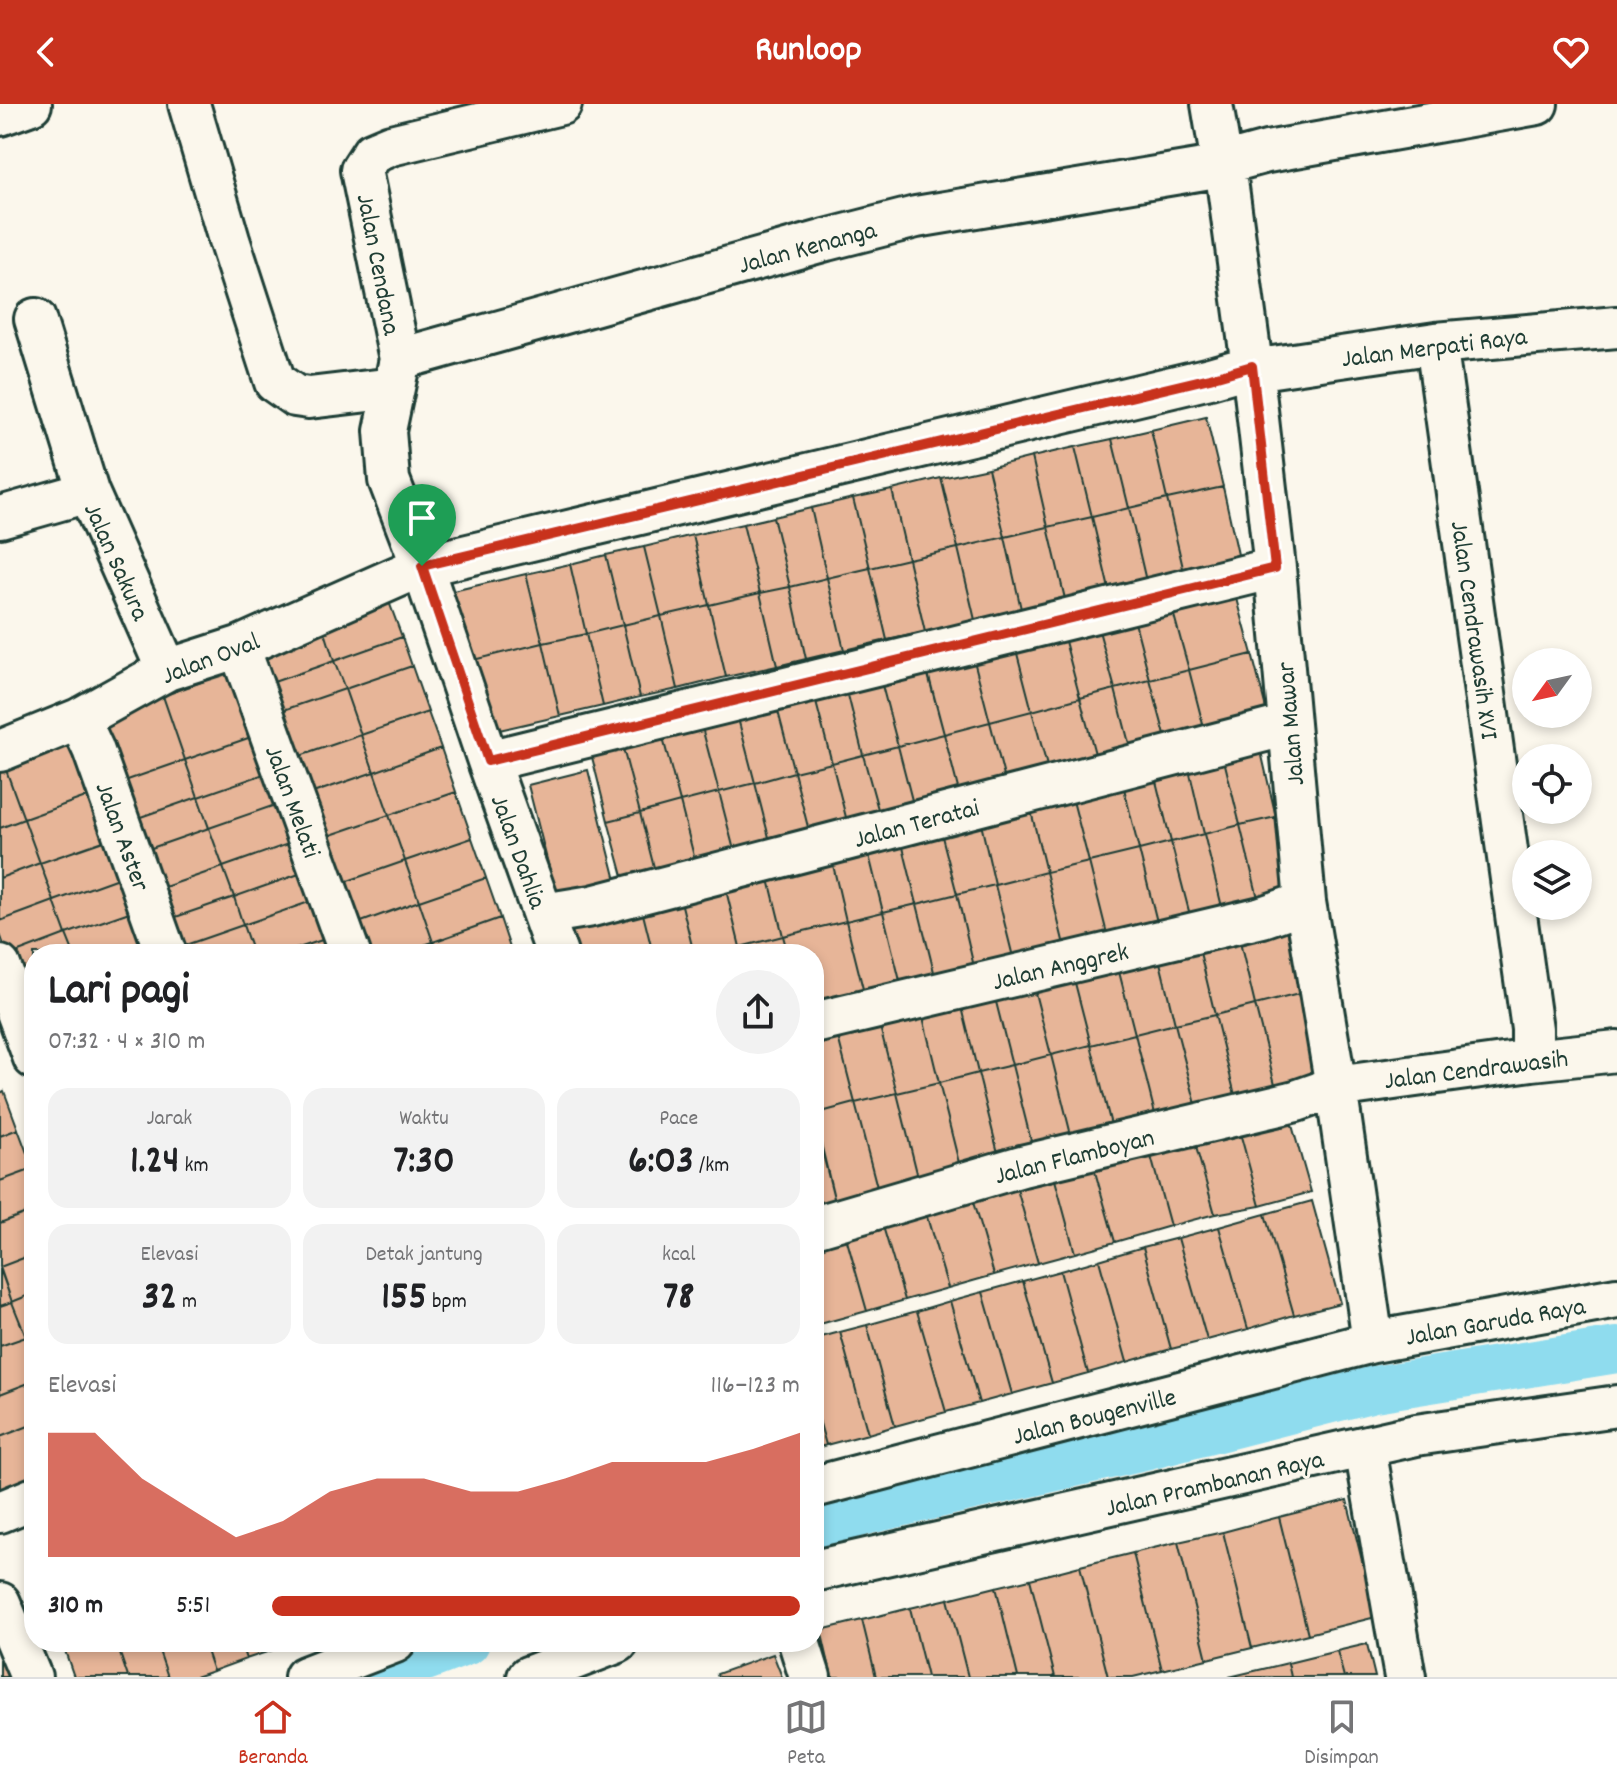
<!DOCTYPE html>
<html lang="id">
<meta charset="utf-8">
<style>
body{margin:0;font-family:Dekko,sans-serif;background:#f2f2f2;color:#202124;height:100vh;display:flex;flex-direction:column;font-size:30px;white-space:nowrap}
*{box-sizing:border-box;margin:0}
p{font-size:26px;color:#757577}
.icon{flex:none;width:44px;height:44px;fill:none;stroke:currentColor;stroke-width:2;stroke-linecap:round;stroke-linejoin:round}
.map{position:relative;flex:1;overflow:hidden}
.panel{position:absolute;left:24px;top:840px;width:800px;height:708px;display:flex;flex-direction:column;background:#fff;border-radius:32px;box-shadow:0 4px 12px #0003}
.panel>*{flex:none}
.needle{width:52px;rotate:237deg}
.fabs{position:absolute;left:1512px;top:544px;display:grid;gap:16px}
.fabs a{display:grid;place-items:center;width:80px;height:80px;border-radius:50%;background:#fff;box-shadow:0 4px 12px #0003;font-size:40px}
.pin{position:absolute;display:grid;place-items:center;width:68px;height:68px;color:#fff;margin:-82px -34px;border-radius:50% 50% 50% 0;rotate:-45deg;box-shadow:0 0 8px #0007}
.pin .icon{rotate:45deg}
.round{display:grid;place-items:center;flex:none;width:84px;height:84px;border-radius:42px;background:#f2f2f2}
.head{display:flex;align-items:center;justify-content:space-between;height:136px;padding:0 24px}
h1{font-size:44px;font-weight:700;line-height:60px}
.metrics{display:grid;grid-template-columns:repeat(3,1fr);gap:12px;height:136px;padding:8px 24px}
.metrics div{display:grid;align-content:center;border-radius:20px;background:#f2f2f2;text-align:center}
.metrics b{font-size:40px;font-weight:700}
.metrics small{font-size:22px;font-weight:400}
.metrics p{font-size:22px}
.chart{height:224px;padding:16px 24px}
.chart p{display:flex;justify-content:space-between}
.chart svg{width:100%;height:144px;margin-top:8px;fill:#c8321e;opacity:.7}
ul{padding:0 24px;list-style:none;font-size:26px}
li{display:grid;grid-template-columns:128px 96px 1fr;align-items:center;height:60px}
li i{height:20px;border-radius:10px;background:#c8321e}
header{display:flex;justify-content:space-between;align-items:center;height:104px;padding:0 24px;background:#c8321e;color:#fff;font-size:36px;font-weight:700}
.dock{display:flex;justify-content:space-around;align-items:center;height:112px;border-top:2px solid #e0e0e0;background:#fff;font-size:22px;color:#757577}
.dock a{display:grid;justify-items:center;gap:4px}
.dock .current{color:#c8321e}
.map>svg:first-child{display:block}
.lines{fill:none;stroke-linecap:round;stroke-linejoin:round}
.canal{stroke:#8fdcee;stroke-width:46}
.building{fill:#e7b598;stroke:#1f3d34;stroke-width:2}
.street-casing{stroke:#1f3d34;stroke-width:46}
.street{stroke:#fbf7ec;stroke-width:40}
.route-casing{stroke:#fff;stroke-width:16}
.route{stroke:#c8321e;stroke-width:10}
.labels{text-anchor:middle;stroke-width:6;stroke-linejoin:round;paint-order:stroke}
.street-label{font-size:26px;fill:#1f3d34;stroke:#fbf7ec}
</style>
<header><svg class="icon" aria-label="back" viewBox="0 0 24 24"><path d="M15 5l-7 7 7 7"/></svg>Runloop<svg class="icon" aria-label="heart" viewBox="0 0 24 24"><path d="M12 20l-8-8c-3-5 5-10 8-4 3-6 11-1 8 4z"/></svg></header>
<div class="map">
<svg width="1617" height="1573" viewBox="0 0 1617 1573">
<rect width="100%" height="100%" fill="#fbf7ec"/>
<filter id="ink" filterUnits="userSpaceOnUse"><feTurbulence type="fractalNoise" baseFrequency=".0125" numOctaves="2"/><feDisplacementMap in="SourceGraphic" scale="16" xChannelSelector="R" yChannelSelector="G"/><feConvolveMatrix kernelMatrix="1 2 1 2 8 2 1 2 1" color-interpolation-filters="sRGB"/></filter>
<g filter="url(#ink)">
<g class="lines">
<!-- canal -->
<path class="canal" d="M814 1423 868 1407 1148 1343 1374 1285 1617 1246
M376 1573 467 1538"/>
</g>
<!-- building -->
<path class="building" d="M1206 313 1223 383 1167 395 1151 326Z
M1151 326 1167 395 1129 404 1112 335Z
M1112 335 1129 404 1092 413 1075 343Z
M1075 343 1092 413 1048 423 1032 353Z
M1032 353 1048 423 1005 433 988 364Z
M988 364 1005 433 958 444 941 374Z
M941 374 958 444 908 455 892 386Z
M1223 383 1239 455 1184 468 1167 395Z
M892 386 908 455 870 464 853 394Z
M853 394 870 464 827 474 811 404Z
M1167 395 1184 468 1146 477 1129 404Z
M811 404 827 474 790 483 773 413Z
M1129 404 1146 477 1109 485 1092 413Z
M773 413 790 483 760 489 743 420Z
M1092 413 1109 485 1065 495 1048 423Z
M743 420 760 489 709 501 693 431Z
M1048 423 1065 495 1021 505 1005 433Z
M693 431 709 501 661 512 644 443Z
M1005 433 1021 505 975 516 958 444Z
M644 443 661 512 623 521 606 451Z
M958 444 975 516 925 528 908 455Z
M606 451 623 521 586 530 570 460Z
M908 455 925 528 887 536 870 464Z
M570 460 586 530 543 539 526 470Z
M870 464 887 536 844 546 827 474Z
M526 470 543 539 469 557 453 487Z
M827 474 844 546 806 555 790 483Z
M1232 476 1252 550 1189 566 1169 493Z
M790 483 806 555 777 562 760 489Z
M760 489 777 562 726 573 709 501Z
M1169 493 1189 566 1150 576 1131 503Z
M388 495 402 533 334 557 322 518Z
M709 501 726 573 678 585 661 512Z
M1131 503 1150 576 1115 585 1095 512Z
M661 512 678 585 640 593 623 521Z
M1095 512 1115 585 1080 594 1061 522Z
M322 518 334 557 268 580 254 542Z
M623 521 640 593 603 602 586 530Z
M1061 522 1080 594 1032 607 1013 534Z
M586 530 603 602 560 612 543 539Z
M402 533 412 562 345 585 334 557Z
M1013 534 1032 607 990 618 971 545Z
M543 539 560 612 486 629 469 557Z
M971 545 990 618 944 630 924 556Z
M1252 550 1269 616 1206 632 1189 566Z
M924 554 944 630 898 642 878 566Z
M334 557 345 585 278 608 268 580Z
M412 562 428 608 361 631 345 585Z
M878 566 898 642 863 651 844 575Z
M1189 566 1206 632 1168 642 1150 576Z
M231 567 254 632 185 656 163 592Z
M844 575 863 651 832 659 812 583Z
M1150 576 1168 642 1132 651 1115 585Z
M812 583 832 659 794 668 774 592Z
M345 585 361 631 294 654 278 608Z
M1115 585 1132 651 1098 661 1080 594Z
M163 592 185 656 116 680 93 616Z
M774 592 794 668 755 679 735 603Z
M1080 594 1098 661 1050 673 1032 607Z
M735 603 755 679 719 688 699 612Z
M1032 607 1050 673 1007 684 990 618Z
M428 608 441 644 374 668 361 631Z
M699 612 719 688 680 698 660 623Z
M990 618 1007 684 961 696 944 630Z
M660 623 680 698 640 709 620 633Z
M74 628 97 689 24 715 2 655Z
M944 630 961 696 915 708 898 642Z
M361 631 374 668 307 691 294 654Z
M254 632 267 669 198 693 185 656Z
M620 633 640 709 608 717 589 641Z
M898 642 915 708 881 716 863 651Z
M1260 643 1276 713 1240 721 1223 652Z
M441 644 456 688 389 711 374 668Z
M863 651 881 716 849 725 832 659Z
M1223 652 1240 721 1204 730 1188 661Z
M0 655H2L24 715 0 724Z
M185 656 198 693 129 717 116 680Z
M832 659 849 725 811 735 794 668Z
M1188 661 1204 730 1171 738 1154 669Z
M588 666 618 784 558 799 528 681Z
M374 668 389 711 322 734 307 691Z
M794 668 811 735 772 745 755 679Z
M267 669 278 700 209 724 198 693Z
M1154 669 1171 738 1139 746 1122 676Z
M1122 676 1139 746 1089 758 1071 689Z
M755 679 772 745 736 754 719 688Z
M456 688 472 734 405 757 389 711Z
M719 688 736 754 697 764 680 698Z
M97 689 112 734 40 759 24 715Z
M1071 689 1089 758 1046 768 1029 699Z
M198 693 209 724 140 748 129 717Z
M680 698 697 764 657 775 640 709Z
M1029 699 1046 768 995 781 979 711Z
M278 700 291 739 223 763 209 724Z
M640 709 657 775 626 783 608 717Z
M389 711 405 757 339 780 322 734Z
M979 711 995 781 957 790 939 721Z
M1276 713 1295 789 1259 798 1240 721Z
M24 715 40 759 0 774V724Z
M939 721 957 790 917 800 900 731Z
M1240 721 1259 798 1223 807 1204 730Z
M209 724 223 763 153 787 140 748Z
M1204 730 1223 807 1191 815 1171 738Z
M900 731 917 800 883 808 866 739Z
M112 734 126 771 54 797 40 759Z
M472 734 486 774 419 797 405 757Z
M1171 738 1191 815 1158 822 1139 746Z
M291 739 302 769 234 793 223 763Z
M866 739 883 808 846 817 830 748Z
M1139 746 1158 822 1108 834 1089 758Z
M830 748 846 817 783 832 766 763Z
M405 757 419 797 353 821 339 780Z
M1089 758 1108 834 1065 845 1046 768Z
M40 759 54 797 0 817V774Z
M223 763 234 793 164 817 153 787Z
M766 763 783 832 740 843 723 774Z
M1046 768 1065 845 1014 857 995 781Z
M302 769 312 797 243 821 234 793Z
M126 771 138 805 66 830 54 797Z
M486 774 500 814 433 838 419 797Z
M723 774 740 843 710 850H694L678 785Z
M995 781 1014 857 975 867 957 790Z
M678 785 694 850H653L639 794Z
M957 790 975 867 936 876 917 800Z
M234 793 243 821 174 845 164 817Z
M639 794 653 850H577L567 811Z
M54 797 66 830 8 852 0 830V817Z
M312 797 325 835 281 850H253L243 821Z
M419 797 433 838 397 850H363L353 821Z
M917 800 936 876 902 885 883 808Z
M138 805 151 850H74L66 830Z
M883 808 902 885 865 893 846 817Z
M500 814 512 850H438L433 838Z
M846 817 865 893 814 906V850H788L783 832Z
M1285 818 1303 889 1255 901 1238 830Z
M243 821 253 850H175L174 845Z
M66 830 74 850H34V892L24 896 8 852Z
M1238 830 1255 901 1215 911 1198 840Z
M783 832 788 850H742L740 843Z
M325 835 330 850H281Z
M433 838 438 850H397Z
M1198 840 1215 911 1175 920 1158 850Z
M740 843 742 850H710Z
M1158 850 1175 920 1135 930 1117 860Z
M1117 860 1135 930 1091 941 1073 871Z
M1073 871 1091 941 1051 951 1033 881Z
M1033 881 1051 951 1012 961 994 890Z
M1303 889 1325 977 1277 988 1255 901Z
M994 890 1012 961 978 969 961 899Z
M961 899 978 969 939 979 922 909Z
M1255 901 1277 988 1237 999 1215 911Z
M922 909 939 979 897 989 879 919Z
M1215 911 1237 999 1198 1008 1175 920Z
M879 919 897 989 855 999 837 929Z
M1175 920 1198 1008 1157 1018 1135 930Z
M837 929 855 999 814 1010V935Z
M1135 930 1157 1018 1113 1029 1091 941Z
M1091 941 1113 1029 1073 1039 1051 951Z
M1051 951 1073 1039 1034 1049 1012 961Z
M1012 961 1034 1049 1000 1057 978 969Z
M978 969 1000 1057 961 1067 939 979Z
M939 979 961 1067 919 1077 897 989Z
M4 987 18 1025 0 1032V989Z
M897 989 919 1077 878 1087 855 999Z
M855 999 878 1087 835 1098 814 1010Z
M1286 1000 1311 1088 1260 1102 1236 1014Z
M1236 1014 1260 1102 1215 1110 1190 1022Z
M814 1015 835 1098 814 1103Z
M1190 1022 1215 1110 1170 1122 1146 1034Z
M18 1025 33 1065 0 1077V1032Z
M1146 1034 1170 1122 1115 1138 1090 1050Z
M1090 1050 1115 1138 1075 1149 1051 1061Z
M1051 1061 1075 1149 1038 1159 1013 1071Z
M33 1065 34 1106 0 1119V1077Z
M1013 1071 1038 1159 994 1171 969 1084Z
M969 1084 994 1171 948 1184 922 1096Z
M922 1096 948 1184 905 1196 879 1109Z
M1312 1097 1340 1199 1294 1211 1265 1110Z
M34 1106V1150L0 1163V1119Z
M879 1109 905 1196 867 1207 842 1119Z
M1265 1110 1294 1211 1248 1225 1219 1123Z
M842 1119 867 1207 820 1220 814 1200V1126Z
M1219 1123 1248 1225 1207 1236 1178 1134Z
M1178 1134 1207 1236 1171 1245 1143 1143Z
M1143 1143 1171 1245 1127 1258 1099 1156Z
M34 1150V1189L12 1198 0 1163Z
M1099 1156 1127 1258 1088 1269 1060 1167Z
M0 1165 12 1198 0 1202Z
M1060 1167 1088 1269 1052 1279 1023 1177Z
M1023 1177 1052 1279 1012 1290 983 1188Z
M983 1188 1012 1290 979 1299 950 1197Z
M34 1189V1229L26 1233 12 1198Z
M950 1197 979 1299 946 1308 917 1207Z
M12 1198 26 1233 0 1242V1202Z
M917 1207 946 1308 895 1322 867 1221Z
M867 1221 895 1322 868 1330 840 1228Z
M840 1228 868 1330 826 1341 814 1298V1235Z
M34 1229V1255L26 1233Z
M26 1233 34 1255V1277L0 1290V1242Z
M34 1277V1320L0 1333V1290Z
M814 1298 826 1341 814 1345Z
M34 1320V1384L0 1389V1333Z
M1347 1396 1376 1513 1308 1530 1279 1413Z
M1279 1413 1308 1530 1252 1544 1223 1428Z
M34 1415V1446L24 1418Z
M1223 1428 1252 1544 1207 1555 1178 1438Z
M1178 1438 1207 1555 1162 1566 1133 1449Z
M1133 1449 1162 1566 1133 1573H1108L1080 1462Z
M1080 1462 1108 1573H1055L1030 1475Z
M1030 1475 1055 1573H1018L996 1483Z
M996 1483 1018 1573H968L948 1495Z
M948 1495 968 1573H927L910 1504Z
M910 1504 927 1573H876L862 1516Z
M862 1516 876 1573H832L821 1526Z
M62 1538H116L128 1573H74Z
M116 1538H156L168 1573H128Z
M156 1538H203L213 1567 195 1573H168Z
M203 1538H240L246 1555 213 1567Z
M240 1538H294V1539L246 1555Z
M1367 1540 1375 1573H1344L1337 1547Z
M1337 1547 1344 1573H1291L1288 1559Z
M0 1550 16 1573H0Z
M773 1550 782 1573H718L717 1570Z
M1288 1559 1291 1573H1229Z"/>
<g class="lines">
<defs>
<path id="street" d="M189 0 229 136 275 278 295 292 309 294 394 284
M1212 0 1222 60 1227 76 1252 262 1275 464 1305 798 1336 983 1373 1238
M0 11 31 0
M35 215 88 388
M1436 239 1532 925V956
M400 255 826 136 916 113 1204 65 1267 48 1537 0
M0 413 88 388 167 566
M239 543 350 850
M79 615 93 645 166 850
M0 647 79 615 167 566 239 543 422 462 1210 274 1252 262 1273 263 1436 239 1617 223
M488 657 1275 464
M543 810 592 802 1288 621
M557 850 488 657 422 462 389 376 385 327 400 255 361 66 372 49 391 41 561 0
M0 862 34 954
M814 919 1262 813 1305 798
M814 1123 1022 1062 1296 997 1336 983 1532 956 1617 947
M1365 1344 1405 1573
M814 1383 1373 1238 1617 1194
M0 1408 34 1394
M814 1467 1416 1331 1617 1302
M0 1499 31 1573
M799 1538 810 1573
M305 1573 395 1538
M528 1573 618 1538"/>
</defs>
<!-- street casing -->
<use href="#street" class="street-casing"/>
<!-- street -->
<use href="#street" class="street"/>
</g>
</g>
<g class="lines" filter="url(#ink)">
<defs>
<path id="route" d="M1252 262 1275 464 488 657 422 462 1210 274Z"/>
</defs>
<!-- route casing -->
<use href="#route" class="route-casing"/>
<!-- route -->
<use href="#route" class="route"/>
</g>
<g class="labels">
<!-- street labels -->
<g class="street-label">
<text transform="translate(807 142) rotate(-15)" y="9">Jalan Kenanga</text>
<text transform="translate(380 160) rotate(79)" y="9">Jalan Cendana</text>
<text transform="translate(1434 242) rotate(-7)" y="9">Jalan Merpati Raya</text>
<text transform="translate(118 457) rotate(66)" y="9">Jalan Sakura</text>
<text transform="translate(1476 526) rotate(82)" y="9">Jalan Cendrawasih XVI</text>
<text transform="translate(210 553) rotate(-21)" y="9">Jalan Oval</text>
<text transform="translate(1289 620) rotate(-95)" y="9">Jalan Mawar</text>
<text transform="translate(294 697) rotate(70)" y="9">Jalan Melati</text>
<text transform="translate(916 718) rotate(-15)" y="9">Jalan Teratai</text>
<text transform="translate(124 732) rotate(70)" y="9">Jalan Aster</text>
<text transform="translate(520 747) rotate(70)" y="9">Jalan Dahlia</text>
<text transform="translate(1060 861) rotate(-13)" y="9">Jalan Anggrek</text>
<text transform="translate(1476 964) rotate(-7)" y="9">Jalan Cendrawasih</text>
<text transform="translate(1074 1051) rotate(-14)" y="9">Jalan Flamboyan</text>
<text transform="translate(1495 1216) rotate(-10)" y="9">Jalan Garuda Raya</text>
<text transform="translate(1094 1311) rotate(-14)" y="9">Jalan Bougenville</text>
<text transform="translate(1214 1378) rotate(-13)" y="9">Jalan Prambanan Raya</text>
</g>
</g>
</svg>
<div class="fabs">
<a><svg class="needle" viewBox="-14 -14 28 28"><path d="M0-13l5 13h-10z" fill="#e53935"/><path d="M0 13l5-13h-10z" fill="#757577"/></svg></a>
<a><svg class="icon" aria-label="locate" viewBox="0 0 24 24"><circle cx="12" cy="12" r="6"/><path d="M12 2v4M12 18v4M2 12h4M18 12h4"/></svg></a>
<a><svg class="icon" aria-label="layers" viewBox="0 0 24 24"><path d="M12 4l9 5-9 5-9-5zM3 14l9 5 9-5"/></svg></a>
</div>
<div class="pin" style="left:422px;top:462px;background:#1e9e55"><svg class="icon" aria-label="arrive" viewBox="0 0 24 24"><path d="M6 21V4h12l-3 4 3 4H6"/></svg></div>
<section class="panel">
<div class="head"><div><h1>Lari pagi</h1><p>07:32 · 4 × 310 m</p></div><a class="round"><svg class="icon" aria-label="share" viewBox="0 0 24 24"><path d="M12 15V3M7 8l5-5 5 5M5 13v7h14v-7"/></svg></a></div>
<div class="metrics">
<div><p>Jarak</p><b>1.24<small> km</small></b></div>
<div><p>Waktu</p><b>7:30</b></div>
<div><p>Pace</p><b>6:03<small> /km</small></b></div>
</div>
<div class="metrics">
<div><p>Elevasi</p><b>32<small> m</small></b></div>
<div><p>Detak jantung</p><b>155<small> bpm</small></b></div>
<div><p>kcal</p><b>78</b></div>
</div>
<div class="chart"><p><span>Elevasi</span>116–123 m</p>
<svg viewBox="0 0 160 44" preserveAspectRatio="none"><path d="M0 44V6L10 6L20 20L30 29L40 38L50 33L60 24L70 20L80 20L90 24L100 24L110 20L120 15L130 15L140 15L150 11L160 6V44z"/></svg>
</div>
<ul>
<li><b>310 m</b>5:51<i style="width:100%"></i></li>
</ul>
</section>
</div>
<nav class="dock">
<a class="current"><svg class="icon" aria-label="home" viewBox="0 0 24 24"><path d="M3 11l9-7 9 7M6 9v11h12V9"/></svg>Beranda</a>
<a><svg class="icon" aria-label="map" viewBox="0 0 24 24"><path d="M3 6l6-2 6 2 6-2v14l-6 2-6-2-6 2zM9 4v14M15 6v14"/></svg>Peta</a>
<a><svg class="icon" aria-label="saved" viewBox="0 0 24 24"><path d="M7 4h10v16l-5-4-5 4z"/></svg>Disimpan</a>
</nav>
